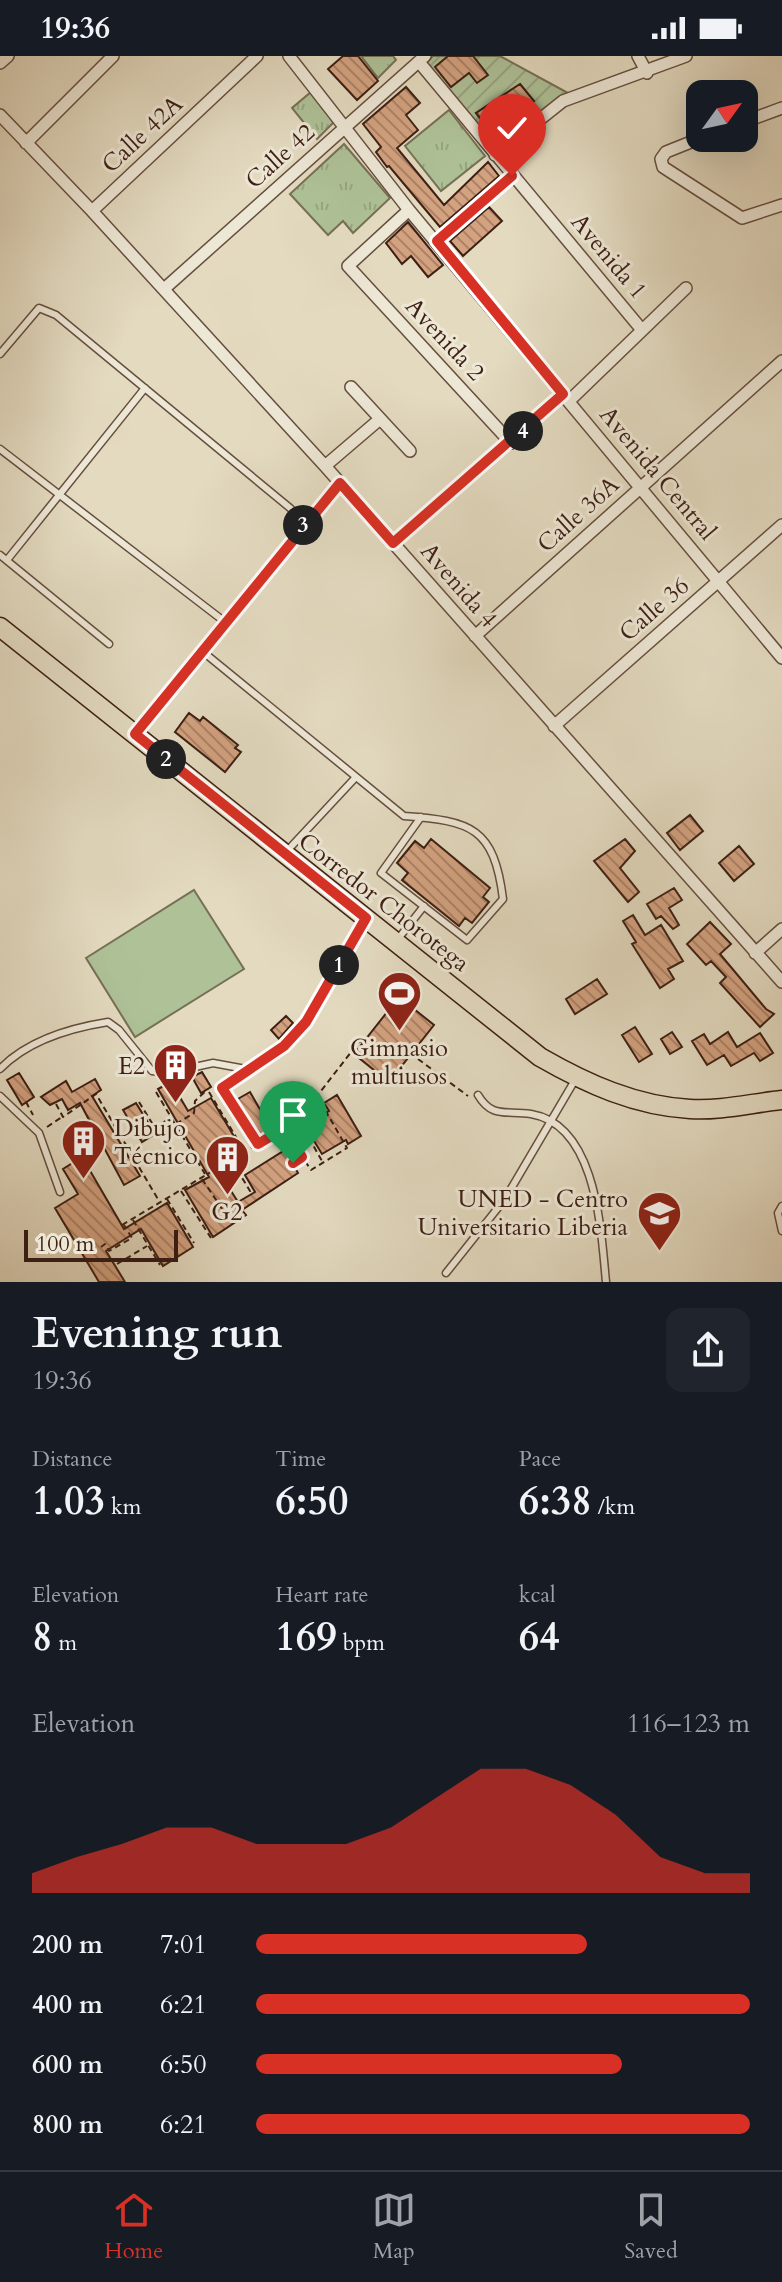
<!DOCTYPE html>
<meta charset="utf-8">
<style>
body{margin:0;font-family:Cardo,serif;background:#20242c;color:#f1f3f6;height:100vh;display:flex;flex-direction:column;font-size:30px;white-space:nowrap}
*{box-sizing:border-box;margin:0}
p{font-size:26px;color:#9ea1a6}
.icon{flex:none;width:44px;height:44px;fill:none;stroke:currentColor;stroke-width:2;stroke-linecap:round;stroke-linejoin:round}
.map{position:relative;height:1226px;overflow:hidden}
.drawer{display:flex;flex-direction:column;background:#171b24;flex:1}
.drawer>*{flex:none}
.needle{width:52px;rotate:57deg}
.controls{position:absolute;left:686px;top:24px;display:grid;gap:16px}
.controls a{display:grid;place-items:center;width:72px;height:72px;border-radius:16px;background:#171b24;box-shadow:0 8px 32px #0002;font-size:40px}
.scale{position:absolute;left:24px;bottom:20px;width:154px;box-sizing:border-box;padding-left:8px;border:4px solid #3d1f13;border-top:0;font-size:22px;line-height:28px;white-space:nowrap;color:#3d1f13;-webkit-text-stroke:6px #ede7d6;paint-order:stroke}
.pin{position:absolute;display:grid;place-items:center;width:68px;height:68px;color:#fff;margin:-82px -34px;border-radius:50% 50% 50% 0;rotate:-45deg;box-shadow:0 0 8px #0007}
.pin .icon{rotate:45deg}
.km{position:absolute;width:40px;height:40px;margin:-20px;border-radius:50%;background:#222;color:#fff;font-size:22px;line-height:40px;text-align:center}
.round{display:grid;place-items:center;flex:none;width:84px;height:84px;border-radius:16px;background:#20242c}
.head{display:flex;align-items:center;justify-content:space-between;height:136px;padding:0 32px}
h1{font-size:44px;font-weight:700;line-height:60px}
.figures{display:grid;grid-template-columns:repeat(3,1fr);gap:12px;height:136px;padding:8px 32px}
.figures div{display:grid;align-content:center}
.figures b{font-size:40px;font-weight:700}
.figures small{font-size:22px;font-weight:400}
.figures p{font-size:22px}
.chart{height:224px;padding:16px 32px}
.chart p{display:flex;justify-content:space-between}
.chart svg{width:100%;height:144px;margin-top:8px;fill:#d93025;opacity:.7}
ul{padding:0 32px;list-style:none;font-size:26px}
li{display:grid;grid-template-columns:128px 96px 1fr;align-items:center;height:60px}
li i{height:20px;border-radius:10px;background:#d93025}
.status{display:flex;justify-content:space-between;align-items:center;height:56px;padding:0 40px;background:#171b24;direction:ltr}
.status svg{height:22px;fill:currentColor}
.menu{display:flex;justify-content:space-around;align-items:center;height:112px;border-top:2px solid #363941;background:#171b24;font-size:22px;color:#9ea1a6}
.menu a{display:grid;justify-items:center;gap:4px}
.menu .selected{color:#d93025}
.map>svg:first-child{display:block}
.grass{fill:url(#grass-tufts);stroke:#767055;stroke-width:2}
.garden{fill:url(#garden-furrows);stroke:#767055;stroke-width:2;fill-rule:evenodd}
.pitch{fill:#aec197;stroke:#767055;stroke-width:2}
.building{fill:url(#building-back-hatch);stroke:#3d1f13;stroke-width:2}
.lines{fill:none;stroke-linecap:round;stroke-linejoin:round}
.lane-casing{stroke:#664e3e;stroke-width:9}
.street-casing{stroke:#664e3e;stroke-width:14}
.primary-casing{stroke:#3d1f13;stroke-width:21}
.path{stroke:#3d1f13;stroke-width:2;stroke-dasharray:6 4;stroke-linecap:butt}
.lane{stroke:#ede7d6;stroke-width:6}
.street{stroke:#ede7d6;stroke-width:11}
.primary{stroke:#e3dac0;stroke-width:18}
.route-casing{stroke:#fff;stroke-width:16}
.route{stroke:#d93025;stroke-width:10}
.labels{text-anchor:middle;stroke-width:6;stroke-linejoin:round;paint-order:stroke}
.street-label{font-size:24px;fill:#3d1f13;stroke:#ede7d6}
.poi-label{font-size:24px;fill:#3d1f13;stroke:#ede7d6}
</style>
<div class="status"><b>19:36</b><svg viewBox="0 0 49 12"><path d="M0 12V9h3v3zM5 12V6h3v6zM10 12V3h3v9zM15 12V0h3v12zM26 1h20v11H26zM47 4h2v5h-2z"/></svg></div>
<div class="map">
<svg width="782" height="1226" viewBox="0 0 782 1226">
<defs>
<pattern id="grass-tufts" width="24" height="20" patternUnits="userSpaceOnUse" patternTransform="scale(2)"><rect width="24" height="20" fill="#aec197"/><path d="M3 7l-1-3M5 7V3M7 7l1-3M15 17l-1-3M17 17v-4M19 17l1-3" fill="none" stroke="#97a581"/></pattern>
<pattern id="garden-furrows" width="10" height="10" patternUnits="userSpaceOnUse" patternTransform="scale(2)"><rect width="10" height="10" fill="#aec197"/><path d="M-1 1l2-2M0 10L10 0M9 11l2-2" fill="none" stroke="#97a581"/></pattern>
<pattern id="building-back-hatch" width="6" height="6" patternUnits="userSpaceOnUse" patternTransform="scale(2)"><rect width="6" height="6" fill="#d3a280"/><path d="M-1 5l2 2M0 0l6 6M5-1l2 2" fill="none" stroke="#ac8368"/></pattern>
</defs>
<rect width="100%" height="100%" fill="#e3dac0"/>
<filter id="stains"><feTurbulence type="fractalNoise" baseFrequency=".0025" numOctaves="4"/><feColorMatrix values="0 0 0 0 .2 0 0 0 0 .09 0 0 0 0 .02 0 0 0 .5 -.17"/></filter>
<radialGradient id="worn" r=".72"><stop offset=".6" stop-color="#630" stop-opacity="0"/><stop offset="1" stop-color="#630" stop-opacity=".3"/></radialGradient>
<!-- grass -->
<path class="grass" d="M361 0H393L396 4 378 22Z
M311 36 335 65 317 83 292 52Z
M449 54 485 100 441 135 405 90Z
M344 88 390 142 353 177 343 165 328 179 290 138Z"/>
<!-- garden -->
<path class="garden" d="M433 0H500L568 37 496 94 425 8ZM520 28 534 45 523 54 526 58 495 82 476 57Z"/>
<!-- pitch -->
<path class="pitch" d="M194 834 244 913 135 981 86 902Z"/>
<!-- building -->
<path class="building" d="M343 0H358L378 25 357 44 328 13Z
M448 0H473L488 19 477 27 469 17 451 31 435 11Z
M520 28 534 45 523 54 526 58 496 82 476 57Z
M406 31 420 47 406 59 418 74 397 92 444 149 488 106 499 120 440 171 389 110 387 111 376 96 381 91 363 68Z
M489 151 502 165 463 200 450 185Z
M408 166 443 209 428 221 411 200 402 208 386 187Z
M189 657 200 665 203 661 238 689 235 692 241 696 225 716 175 676Z
M690 759 703 775 680 794 667 777Z
M431 783 490 832 483 841 489 846 472 867 465 862 459 870 402 824 408 817 397 807 415 785 424 792Z
M625 783 635 795 620 812 639 836 628 846 594 805Z
M739 790 754 808 734 825 719 807Z
M674 832 682 844 669 852 679 869 673 873 661 860 656 863 647 848Z
M633 859 645 879 661 869 683 905 668 913 674 923 660 932 632 888 636 886 623 865Z
M710 866 731 888 720 898 766 953 774 958 760 971 720 927 726 921 711 905 706 909 687 888Z
M597 923 607 938 575 958 566 943Z
M399 941 434 969 389 1026 354 998Z
M286 960 293 967 279 983 271 974Z
M635 971 652 998 639 1006 622 979Z
M672 976 682 991 670 998 661 983Z
M728 976 737 991 760 977 773 997 760 1005 754 997 731 1010 724 999 707 1009 692 985 704 978 710 988Z
M202 1016 211 1031 201 1037 192 1021Z
M19 1017 34 1041 22 1049 7 1024Z
M95 1023 101 1034 92 1040 140 1120 124 1129 80 1047 68 1054 62 1043 50 1049 41 1041 66 1025 72 1036Z
M171 1026 188 1055 211 1042 241 1092 214 1108 238 1146 255 1136 245 1119 285 1094 298 1117 242 1154 246 1159 213 1181 185 1134 209 1121 158 1033Z
M250 1036 273 1076 259 1084 236 1044Z
M337 1039 361 1080 348 1088 346 1084 322 1098 305 1070 329 1055 324 1047Z
M136 1047 155 1078 142 1086 123 1054Z
M82 1101 124 1173 167 1147 193 1191 163 1210 141 1173 106 1195 125 1226H99L55 1152 78 1138 63 1113Z"/>
<g class="lines">
<defs>
<path id="lane" d="M0 298 39 252 56 259 290 452 304 468 137 675
M0 393 225 566
M304 468 340 427
M0 499 109 588
M7 504 145 332
M202 595 404 760C471 765 494 771 503 843L467 884 381 817 421 761
M287 795 356 721
M398 883 424 850
M0 1013C27 985 70 972 108 966L119 974 152 1015 167 1017 213 1007 251 1014C312 970 327 928 364 865
M478 1039C492 1063 507 1054 531 1058 597 1069 601 1175 606 1226
M0 1040 39 1077 60 1136
M782 1150 778 1157 782 1175
M446 1217 505 1143 575 1024"/>
<path id="street" d="M289 0 409 154 782 602
M638 0 647 17
M419 6 642 274
M0 7 8 0
M0 59 92 155 325 410 782 926
M744 66 782 52
M701 82 666 96 661 103 663 111 742 162 782 149
M26 87 113 0
M495 99 563 45 686 0
M409 154 348 210 511 387
M92 155 257 0
M437 185 512 120
M164 233 425 0
M351 331 410 395
M569 345 686 232
M325 410 380 363
M393 487 563 338
M475 580 782 305
M554 670 782 469
M755 897 782 873"/>
<path id="primary" d="M0 571 540 1001C587 1028 636 1050 690 1053 720 1055 752 1047 782 1044"/>
</defs>
<!-- lane casing -->
<use href="#lane" class="lane-casing"/>
<!-- street casing -->
<use href="#street" class="street-casing"/>
<!-- primary casing -->
<use href="#primary" class="primary-casing"/>
<!-- path -->
<path class="path" d="M418 1003 468 1040
M240 1021 222 1032 258 1088
M156 1036 205 1118
M209 1036 245 1096
M26 1046 33 1059
M139 1046 155 1072 170 1062
M56 1048 63 1061 96 1038 159 1145
M176 1068 194 1057 195 1045 208 1033
M47 1071 62 1061
M304 1073 322 1105
M232 1105 250 1135 254 1133
M293 1107 301 1102
M202 1123 231 1166
M181 1135 211 1182
M167 1143 194 1187
M133 1164 160 1209
M122 1169 273 1079 291 1084 311 1114 347 1092 317 1040 359 986H363
M101 1191 105 1188 109 1195 132 1182 124 1169
M117 1208 147 1190"/>
<!-- lane -->
<use href="#lane" class="lane"/>
<!-- street -->
<use href="#street" class="street"/>
<!-- primary -->
<use href="#primary" class="primary"/>
</g>
<g class="lines">
<defs>
<path id="route" d="M293 1107 302 1101 291 1084 273 1079 258 1088 222 1032 284 990 306 966 366 862 135 678 340 427 393 487 563 338 437 185 512 120"/>
</defs>
<!-- route casing -->
<use href="#route" class="route-casing"/>
<!-- route -->
<use href="#route" class="route"/>
</g>
<!-- icons -->
<defs>
<symbol id="stadium-pin" viewBox="-11 -11 22 30"><path d="M0 17L-7.5 6A9.5 9.5 0 1 1 7.5 6Z" fill="#8f2418" stroke="#ede7d6"/><path d="M0-5a6.5 5 0 1 0 0 10a6.5 5 0 1 0 0-10ZM-3.5-1.8h7v3.6h-7Z" fill="#fff"/></symbol>
<symbol id="building-pin" viewBox="-11 -11 22 30"><path d="M0 17L-7.5 6A9.5 9.5 0 1 1 7.5 6Z" fill="#8f2418" stroke="#ede7d6"/><path d="M-4-6H4V6H1V3H-1V6H-4ZM-2.5-4.3h1.7v1.8h-1.7ZM.8-4.3h1.7v1.8H.8ZM-2.5-1h1.7V.8h-1.7ZM.8-1h1.7V.8H.8Z" fill="#fff"/></symbol>
<symbol id="university-pin" viewBox="-11 -11 22 30"><path d="M0 17L-7.5 6A9.5 9.5 0 1 1 7.5 6Z" fill="#8f2418" stroke="#ede7d6"/><path d="M0-5L7-2L0 1L-7-2ZM-4 1L0 2.5L4 1V4Q0 6-4 4Z" fill="#fff"/></symbol>
</defs>
<g fill-rule="evenodd">
<use href="#stadium-pin" x="374" y="912" width="51" height="69"/>
<use href="#building-pin" x="150" y="984" width="51" height="69"/>
<use href="#building-pin" x="58" y="1060" width="51" height="69"/>
<use href="#building-pin" x="202" y="1076" width="51" height="69"/>
<use href="#university-pin" x="634" y="1132" width="51" height="69"/>
</g>
<g class="labels">
<!-- street labels -->
<g class="street-label">
<text transform="translate(142 78) rotate(-43)" y="8">Calle 42A</text>
<text transform="translate(280 100) rotate(-42)" y="8">Calle 42</text>
<text transform="translate(609 200) rotate(50)" y="8">Avenida 1</text>
<text transform="translate(445 283) rotate(47)" y="8">Avenida 2</text>
<text transform="translate(658 417) rotate(50)" y="8">Avenida Central</text>
<text transform="translate(578 458) rotate(-42)" y="8">Calle 36A</text>
<text transform="translate(459 529) rotate(49)" y="8">Avenida 4</text>
<text transform="translate(654 553) rotate(-41)" y="8">Calle 36</text>
<text transform="translate(384 846) rotate(38)" y="8">Corredor Chorotega</text>
</g>
<!-- poi labels -->
<g class="poi-label">
<text x="399" y="1000">Gimnasio<tspan x="399" dy="28">multiusos</tspan></text>
<text x="145" y="1018" text-anchor="end">E2</text>
<text x="114" y="1080" text-anchor="start">Dibujo<tspan x="114" dy="28">Técnico</tspan></text>
<text x="628" y="1151" text-anchor="end">UNED - Centro<tspan x="628" dy="28">Universitario Liberia</tspan></text>
<text x="227" y="1164">G2</text>
</g>
</g>
<rect width="100%" height="100%" filter="url(#stains)"/>
<rect width="100%" height="100%" fill="url(#worn)"/>
</svg>
<div class="controls">
<a><svg class="needle" viewBox="-14 -14 28 28"><path d="M0-13l5 13h-10z" fill="#e53935"/><path d="M0 13l5-13h-10z" fill="#9ea1a6"/></svg></a>
</div>
<div class="scale">100 m</div>
<div class="pin" style="left:293px;top:1107px;background:#1e9e55"><svg class="icon" aria-label="arrive" viewBox="0 0 24 24"><path d="M6 21V4h12l-3 4 3 4H6"/></svg></div>
<div class="pin" style="left:512px;top:120px;background:#d93025"><svg class="icon" aria-label="check" viewBox="0 0 24 24"><path d="M5 12l5 5 9-10"/></svg></div>
<b class="km" style="left:339px;top:909px">1</b>
<b class="km" style="left:166px;top:703px">2</b>
<b class="km" style="left:303px;top:469px">3</b>
<b class="km" style="left:523px;top:375px">4</b>
</div>
<section class="drawer">
<div class="head"><div><h1>Evening run</h1><p>19:36</p></div><a class="round"><svg class="icon" aria-label="share" viewBox="0 0 24 24"><path d="M12 15V3M7 8l5-5 5 5M5 13v7h14v-7"/></svg></a></div>
<div class="figures">
<div><p>Distance</p><b>1.03<small> km</small></b></div>
<div><p>Time</p><b>6:50</b></div>
<div><p>Pace</p><b>6:38<small> /km</small></b></div>
</div>
<div class="figures">
<div><p>Elevation</p><b>8<small> m</small></b></div>
<div><p>Heart rate</p><b>169<small> bpm</small></b></div>
<div><p>kcal</p><b>64</b></div>
</div>
<div class="chart"><p><span>Elevation</span>116–123 m</p>
<svg viewBox="0 0 160 44" preserveAspectRatio="none"><path d="M0 44V38L10 33L20 29L30 24L40 24L50 29L60 29L70 29L80 24L90 15L100 6L110 6L120 11L130 20L140 33L150 38L160 38V44z"/></svg>
</div>
<ul>
<li><b>200 m</b>7:01<i style="width:67%"></i></li>
<li><b>400 m</b>6:21<i style="width:100%"></i></li>
<li><b>600 m</b>6:50<i style="width:74%"></i></li>
<li><b>800 m</b>6:21<i style="width:100%"></i></li>
</ul>
</section>
<nav class="menu">
<a class="selected"><svg class="icon" aria-label="home" viewBox="0 0 24 24"><path d="M3 11l9-7 9 7M6 9v11h12V9"/></svg>Home</a>
<a><svg class="icon" aria-label="map" viewBox="0 0 24 24"><path d="M3 6l6-2 6 2 6-2v14l-6 2-6-2-6 2zM9 4v14M15 6v14"/></svg>Map</a>
<a><svg class="icon" aria-label="saved" viewBox="0 0 24 24"><path d="M7 4h10v16l-5-4-5 4z"/></svg>Saved</a>
</nav>
